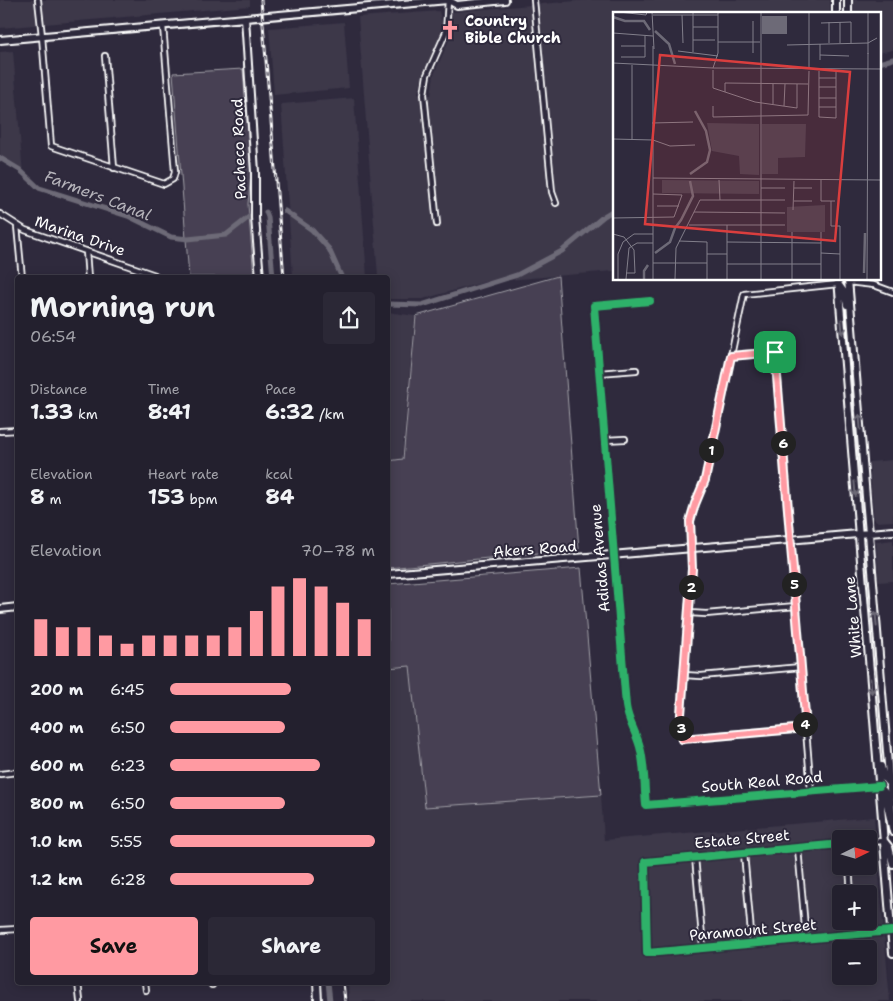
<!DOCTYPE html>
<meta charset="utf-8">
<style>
body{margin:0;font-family:"Shantell Sans",sans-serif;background:#2b2836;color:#f1f3f6;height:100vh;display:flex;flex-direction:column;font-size:19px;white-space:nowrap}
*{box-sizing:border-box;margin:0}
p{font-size:16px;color:#a3a3aa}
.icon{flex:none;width:28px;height:28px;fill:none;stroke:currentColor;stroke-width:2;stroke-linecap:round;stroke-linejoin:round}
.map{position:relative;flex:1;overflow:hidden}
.panel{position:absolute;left:15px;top:275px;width:375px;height:710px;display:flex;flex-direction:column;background:#23202e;border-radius:5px;box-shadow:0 2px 12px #0003,0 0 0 1px #403e4a}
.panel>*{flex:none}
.needle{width:32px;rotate:85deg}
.tools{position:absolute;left:832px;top:830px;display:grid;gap:10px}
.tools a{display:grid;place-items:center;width:45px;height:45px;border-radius:5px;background:#23202e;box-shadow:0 2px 12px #0003,0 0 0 1px #403e4a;font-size:25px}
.pin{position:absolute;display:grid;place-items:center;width:42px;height:42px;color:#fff;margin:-21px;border-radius:10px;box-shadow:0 2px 8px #0006}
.km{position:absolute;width:25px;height:25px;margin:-12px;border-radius:50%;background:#222;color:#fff;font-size:14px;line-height:25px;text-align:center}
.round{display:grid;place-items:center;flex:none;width:52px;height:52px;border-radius:5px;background:#2b2836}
.summary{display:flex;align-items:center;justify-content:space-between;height:85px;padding:0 15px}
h1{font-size:28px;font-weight:700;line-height:38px}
.metrics{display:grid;grid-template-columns:repeat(3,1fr);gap:8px;height:85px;padding:5px 15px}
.metrics div{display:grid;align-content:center}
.metrics b{font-size:21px;font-weight:700}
.metrics small{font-size:14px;font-weight:400}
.metrics p{font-size:14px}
.chart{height:140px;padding:10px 15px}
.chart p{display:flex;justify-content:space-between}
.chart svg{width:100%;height:90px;margin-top:5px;stroke:#ff9aa2;stroke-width:6}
.button{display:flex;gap:10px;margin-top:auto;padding:10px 15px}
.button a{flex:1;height:58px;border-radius:5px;background:#ff9aa2;color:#111;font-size:20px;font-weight:700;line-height:58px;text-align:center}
.button a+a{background:#2b2836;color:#f1f3f6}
ul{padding:0 15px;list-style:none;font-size:16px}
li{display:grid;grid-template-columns:80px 60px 1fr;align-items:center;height:38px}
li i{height:12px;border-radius:6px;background:#ff9aa2}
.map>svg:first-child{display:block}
.built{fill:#3c3749;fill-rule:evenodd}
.green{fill:#464152;stroke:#a2a0a8}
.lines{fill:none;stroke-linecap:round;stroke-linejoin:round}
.canal{stroke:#6d6a77;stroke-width:5}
.street-casing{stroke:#fff;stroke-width:8}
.secondary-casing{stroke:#fff;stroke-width:10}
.street{stroke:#2f2a3d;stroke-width:4.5}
.secondary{stroke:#2f2a3d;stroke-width:6}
.rail-casing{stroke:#fff;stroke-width:3}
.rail{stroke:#2f2a3d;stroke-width:1;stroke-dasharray:4;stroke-linecap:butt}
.cycleway-casing{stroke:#2f2a3d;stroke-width:11}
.cycleway{stroke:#2db169;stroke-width:8}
.oneway{stroke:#6d6a77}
.route-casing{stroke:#fff;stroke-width:10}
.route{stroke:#ff9aa2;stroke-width:6}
.labels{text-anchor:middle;stroke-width:4;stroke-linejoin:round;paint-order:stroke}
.poi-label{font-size:15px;font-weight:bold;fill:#fff;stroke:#2f2a3d;text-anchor:start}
.street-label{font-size:15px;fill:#fff;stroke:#2f2a3d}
.water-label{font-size:16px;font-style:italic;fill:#b6b4bb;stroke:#2f2a3d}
.inset-river{fill:none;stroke:#6d6a77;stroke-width:2.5}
.inset-road{fill:none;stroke:#827f8b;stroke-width:1}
.view{fill:#da3e3e;fill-opacity:0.15;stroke:#da3e3e;stroke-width:2.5}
.inset-edge{fill:none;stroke:#fff;stroke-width:2.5}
</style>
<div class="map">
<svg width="893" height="1001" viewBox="0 0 893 1001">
<rect width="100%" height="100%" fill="#2f2a3d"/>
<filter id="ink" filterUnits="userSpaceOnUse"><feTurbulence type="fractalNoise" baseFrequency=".02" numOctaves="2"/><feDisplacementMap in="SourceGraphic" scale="10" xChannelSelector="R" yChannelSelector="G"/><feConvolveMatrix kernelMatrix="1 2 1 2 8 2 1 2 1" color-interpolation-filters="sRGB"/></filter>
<g filter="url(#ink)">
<!-- built -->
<path class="built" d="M0 0H250V6L0 28Z
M587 0H830V14H614V271L485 282 423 299H388V278L378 277 358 17 439 11 442 23 439 40 425 70 418 93 431 95 434 74 449 40 451 26V12Z
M853 0H893V50L879 53V14H853Z
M344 22 349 88 274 95 269 28Z
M13 51 23 174 0 159V52Z
M354 98 367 277H293L281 104Z
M388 312 415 316 402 459 388 461Z
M893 460V521L878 522 874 519 869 462Z
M893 540V581L879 582 876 542Z
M410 666 425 807 601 795 604 840 874 817 890 1001H349L348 983 388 982V668ZM841 839H869V866H841ZM841 894H869V921H841ZM841 949H869V976H841Z"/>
<!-- green -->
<path class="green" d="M243 69 251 174 248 204 254 277H189L173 73Z
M558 276 579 549 388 568V461L403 459 416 316Z
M581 568 601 795 425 807 410 666 388 668V584Z"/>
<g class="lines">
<!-- canal -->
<path class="canal" d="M879 63 893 59
M0 158 20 170 39 188 128 216 171 237 188 239 226 235 249 217
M285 211 312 230 329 249 342 278
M266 212 268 217 273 278
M388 304 422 305 517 275 562 251 604 216 614 210
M328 982 330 1001"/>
<defs>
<path id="street" d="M38 0 42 36 51 146 164 184 173 179 175 172 163 26
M534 0 552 192 556 203
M105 56 114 168
M0 214 25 230 155 275V278
M437 224 424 94 427 75 446 32 448 0
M17 226 22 278
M86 251 88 278
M848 282 874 285 893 292
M650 301 594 306 626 706C628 721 636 732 640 747 645 765 644 786 646 805L879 786
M731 356 775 352 811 791
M599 373 636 370
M0 431 18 430
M605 440 625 439
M689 613 706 614 796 606
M684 675 701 676 801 667
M806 728 682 739 681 714 692 569 690 521 695 504 705 479 744 294 838 284
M0 774 18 772
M869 842 884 841
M841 844 645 862 647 953 891 931
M798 848 806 939
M744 853 752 944
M695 857 703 948
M849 866 851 894
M854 921 855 935
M0 930 18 929
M78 982 80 1001
M145 982 146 990
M212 982V985"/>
<path id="secondary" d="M448 0 457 5 505 0
M836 0V14
M848 0V14
M245 18 255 172V218L260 278
M0 40 448 0
M838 279 893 953
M848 279 893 825
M839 285 844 292 847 305
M388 574 893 531
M0 609 18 607
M881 766 884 778 890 785
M879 786 884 791 893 832
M885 842 889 847 893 864
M317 982 318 1001"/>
</defs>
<!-- street casing -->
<use href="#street" class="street-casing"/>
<!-- secondary casing -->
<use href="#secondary" class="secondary-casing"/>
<!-- street -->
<use href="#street" class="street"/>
<!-- secondary -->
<use href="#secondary" class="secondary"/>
<defs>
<path id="rail" d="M261 0 284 278
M343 982 345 1001"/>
</defs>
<!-- rail casing -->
<use href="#rail" class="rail-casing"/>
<!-- rail -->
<use href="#rail" class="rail"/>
<defs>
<path id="cycleway" d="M650 301 594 306 626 706C628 721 636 732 640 747 645 765 644 786 646 805L879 786
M841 844 645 862 647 953 891 931"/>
</defs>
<!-- cycleway casing -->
<use href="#cycleway" class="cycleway-casing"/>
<!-- cycleway -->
<use href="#cycleway" class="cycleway"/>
</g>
<!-- one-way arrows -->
<defs><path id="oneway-shaft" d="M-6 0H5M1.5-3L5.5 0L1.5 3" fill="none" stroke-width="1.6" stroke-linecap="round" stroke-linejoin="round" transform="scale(1.25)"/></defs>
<g class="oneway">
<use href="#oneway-shaft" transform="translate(842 327) rotate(85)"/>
<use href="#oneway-shaft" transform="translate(860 422) rotate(-95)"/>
<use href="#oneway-shaft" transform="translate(855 489) rotate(85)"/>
<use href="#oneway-shaft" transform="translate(876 619) rotate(-95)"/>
<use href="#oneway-shaft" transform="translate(871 686) rotate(85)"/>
</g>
</g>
<g class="lines" filter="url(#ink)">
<defs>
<path id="route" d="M775 352 806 728 682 739 681 714 692 569 690 521 695 504 705 480 731 356Z"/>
</defs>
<!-- route casing -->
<use href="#route" class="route-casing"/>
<!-- route -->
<use href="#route" class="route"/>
</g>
<!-- icons -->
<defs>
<symbol id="church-bare" viewBox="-9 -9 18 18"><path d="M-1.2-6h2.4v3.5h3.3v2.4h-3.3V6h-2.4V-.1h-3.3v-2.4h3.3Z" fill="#ff9aa2" stroke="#2f2a3d" stroke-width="2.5" paint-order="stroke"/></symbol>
</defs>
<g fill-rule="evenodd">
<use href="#church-bare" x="436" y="16" width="28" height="28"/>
</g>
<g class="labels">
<!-- poi labels -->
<g class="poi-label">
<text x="465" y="26">Country<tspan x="465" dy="17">Bible Church</tspan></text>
</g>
<!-- street labels -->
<g class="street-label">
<text transform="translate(239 149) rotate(-92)" y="5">Pacheco Road</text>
<text transform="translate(80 236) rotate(19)" y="5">Marina Drive</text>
<text transform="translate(535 549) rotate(-4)" y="5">Akers Road</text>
<text transform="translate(600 558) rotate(-95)" y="5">Adidas Avenue</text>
<text transform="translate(853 617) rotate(-95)" y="5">White Lane</text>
<text transform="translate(762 782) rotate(-5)" y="5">South Real Road</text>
<text transform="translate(742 839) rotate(-5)" y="5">Estate Street</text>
<text transform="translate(753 930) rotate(-5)" y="5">Paramount Street</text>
</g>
<!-- water labels -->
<g class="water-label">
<text transform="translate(98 195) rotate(21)" y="6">Farmers Canal</text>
</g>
</g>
<!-- overview -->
<g transform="translate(613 12)">
<rect width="268" height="268" fill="#2f2a3d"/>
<path d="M94 111 146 112V163L127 162 126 144 99 139ZM149 112H193L192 145 165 146V162H149ZM49 168 146 169V182L49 181ZM212 193V220H174V195Z" fill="#464152"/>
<path d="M149 4H174V22H149Z" fill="#6d6a77"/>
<path class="inset-river" d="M0 5 12 9H31L37 18M42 19 56 32 62 52M77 162 94 150 97 138 93 119 82 99M42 241 57 230 62 216 68 208 80 184 77 169M251 261 252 221M31 267V259L35 253"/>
<path class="inset-road" d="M6 0 33 3 34 0M39 0 41 37M40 3H105M69 3 70 31M208 11 238 10V31M80 15H105M0 21 40 24M80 28H102M105 30H147M216 31V10M227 31V10M207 32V48M174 33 255 31 264 26M8 34H32M65 39 105 44M80 40V0M140 41V9M255 42V0M207 43 236 44M8 45H32V24M0 51 100 56 268 57M100 56 105 41V0M196 57V0M100 58V76L142 90 184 96V72M206 59V105L223 106V59M206 66H223M206 75H223M112 80V71L195 72M206 86H223M160 92V72M100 94V105L195 103 196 59M171 94 172 72M206 95H223M39 111 80 110M0 127 40 128 57 134 82 133M19 127V53M40 166 268 168M106 168 107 188M208 168V189H222M148 176H172M181 176H199M181 189H199M218 189V214H227V267M44 194H66M180 198 181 169M81 200 172 201M0 206 61 205 69 183 40 182M76 213H172M0 222 11 225 21 238 22 261H13M66 229 94 230V267M114 230 208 231M208 241 227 242M94 242H114M40 251H94M114 252H208M5 267V242L10 230 21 222H40M13 267 16 236 24 231H40M40 267V34M62 267 63 236 87 188H172M114 267V213M148 267V0M179 267V220M208 267V220M254 267 255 41"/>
<path class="view" d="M47 43 237 60 222 229 32 212Z"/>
<rect width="268" height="268" class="inset-edge"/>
</g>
</svg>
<div class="tools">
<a><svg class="needle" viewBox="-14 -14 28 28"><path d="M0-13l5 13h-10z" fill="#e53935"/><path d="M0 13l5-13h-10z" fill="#a3a3aa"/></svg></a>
<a>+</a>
<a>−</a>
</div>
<div class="pin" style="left:775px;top:352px;background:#1e9e55"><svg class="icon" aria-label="arrive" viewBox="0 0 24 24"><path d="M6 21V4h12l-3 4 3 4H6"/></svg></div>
<b class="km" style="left:711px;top:450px">1</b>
<b class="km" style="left:691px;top:587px">2</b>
<b class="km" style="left:681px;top:728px">3</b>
<b class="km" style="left:805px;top:724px">4</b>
<b class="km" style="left:794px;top:584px">5</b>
<b class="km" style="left:783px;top:443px">6</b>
<section class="panel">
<div class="summary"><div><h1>Morning run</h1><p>06:54</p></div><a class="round"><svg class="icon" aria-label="share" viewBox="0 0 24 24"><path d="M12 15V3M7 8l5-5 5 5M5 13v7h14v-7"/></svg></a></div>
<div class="metrics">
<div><p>Distance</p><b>1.33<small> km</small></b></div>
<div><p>Time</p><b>8:41</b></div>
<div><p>Pace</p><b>6:32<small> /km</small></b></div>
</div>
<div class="metrics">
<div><p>Elevation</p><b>8<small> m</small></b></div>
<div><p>Heart rate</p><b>153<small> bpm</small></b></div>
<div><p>kcal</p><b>84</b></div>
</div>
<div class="chart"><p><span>Elevation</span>70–78 m</p>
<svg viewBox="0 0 160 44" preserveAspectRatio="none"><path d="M5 44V26M15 44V30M25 44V30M35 44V34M45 44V38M55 44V34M65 44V34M75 44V34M85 44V34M95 44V30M105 44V22M115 44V10M125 44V6M135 44V10M145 44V18M155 44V26"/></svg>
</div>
<ul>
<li><b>200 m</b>6:45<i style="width:59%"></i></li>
<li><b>400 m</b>6:50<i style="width:56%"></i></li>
<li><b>600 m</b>6:23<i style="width:73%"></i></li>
<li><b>800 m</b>6:50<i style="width:56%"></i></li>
<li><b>1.0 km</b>5:55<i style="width:100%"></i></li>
<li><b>1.2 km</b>6:28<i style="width:70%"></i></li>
</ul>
<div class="button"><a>Save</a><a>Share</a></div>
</section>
</div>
